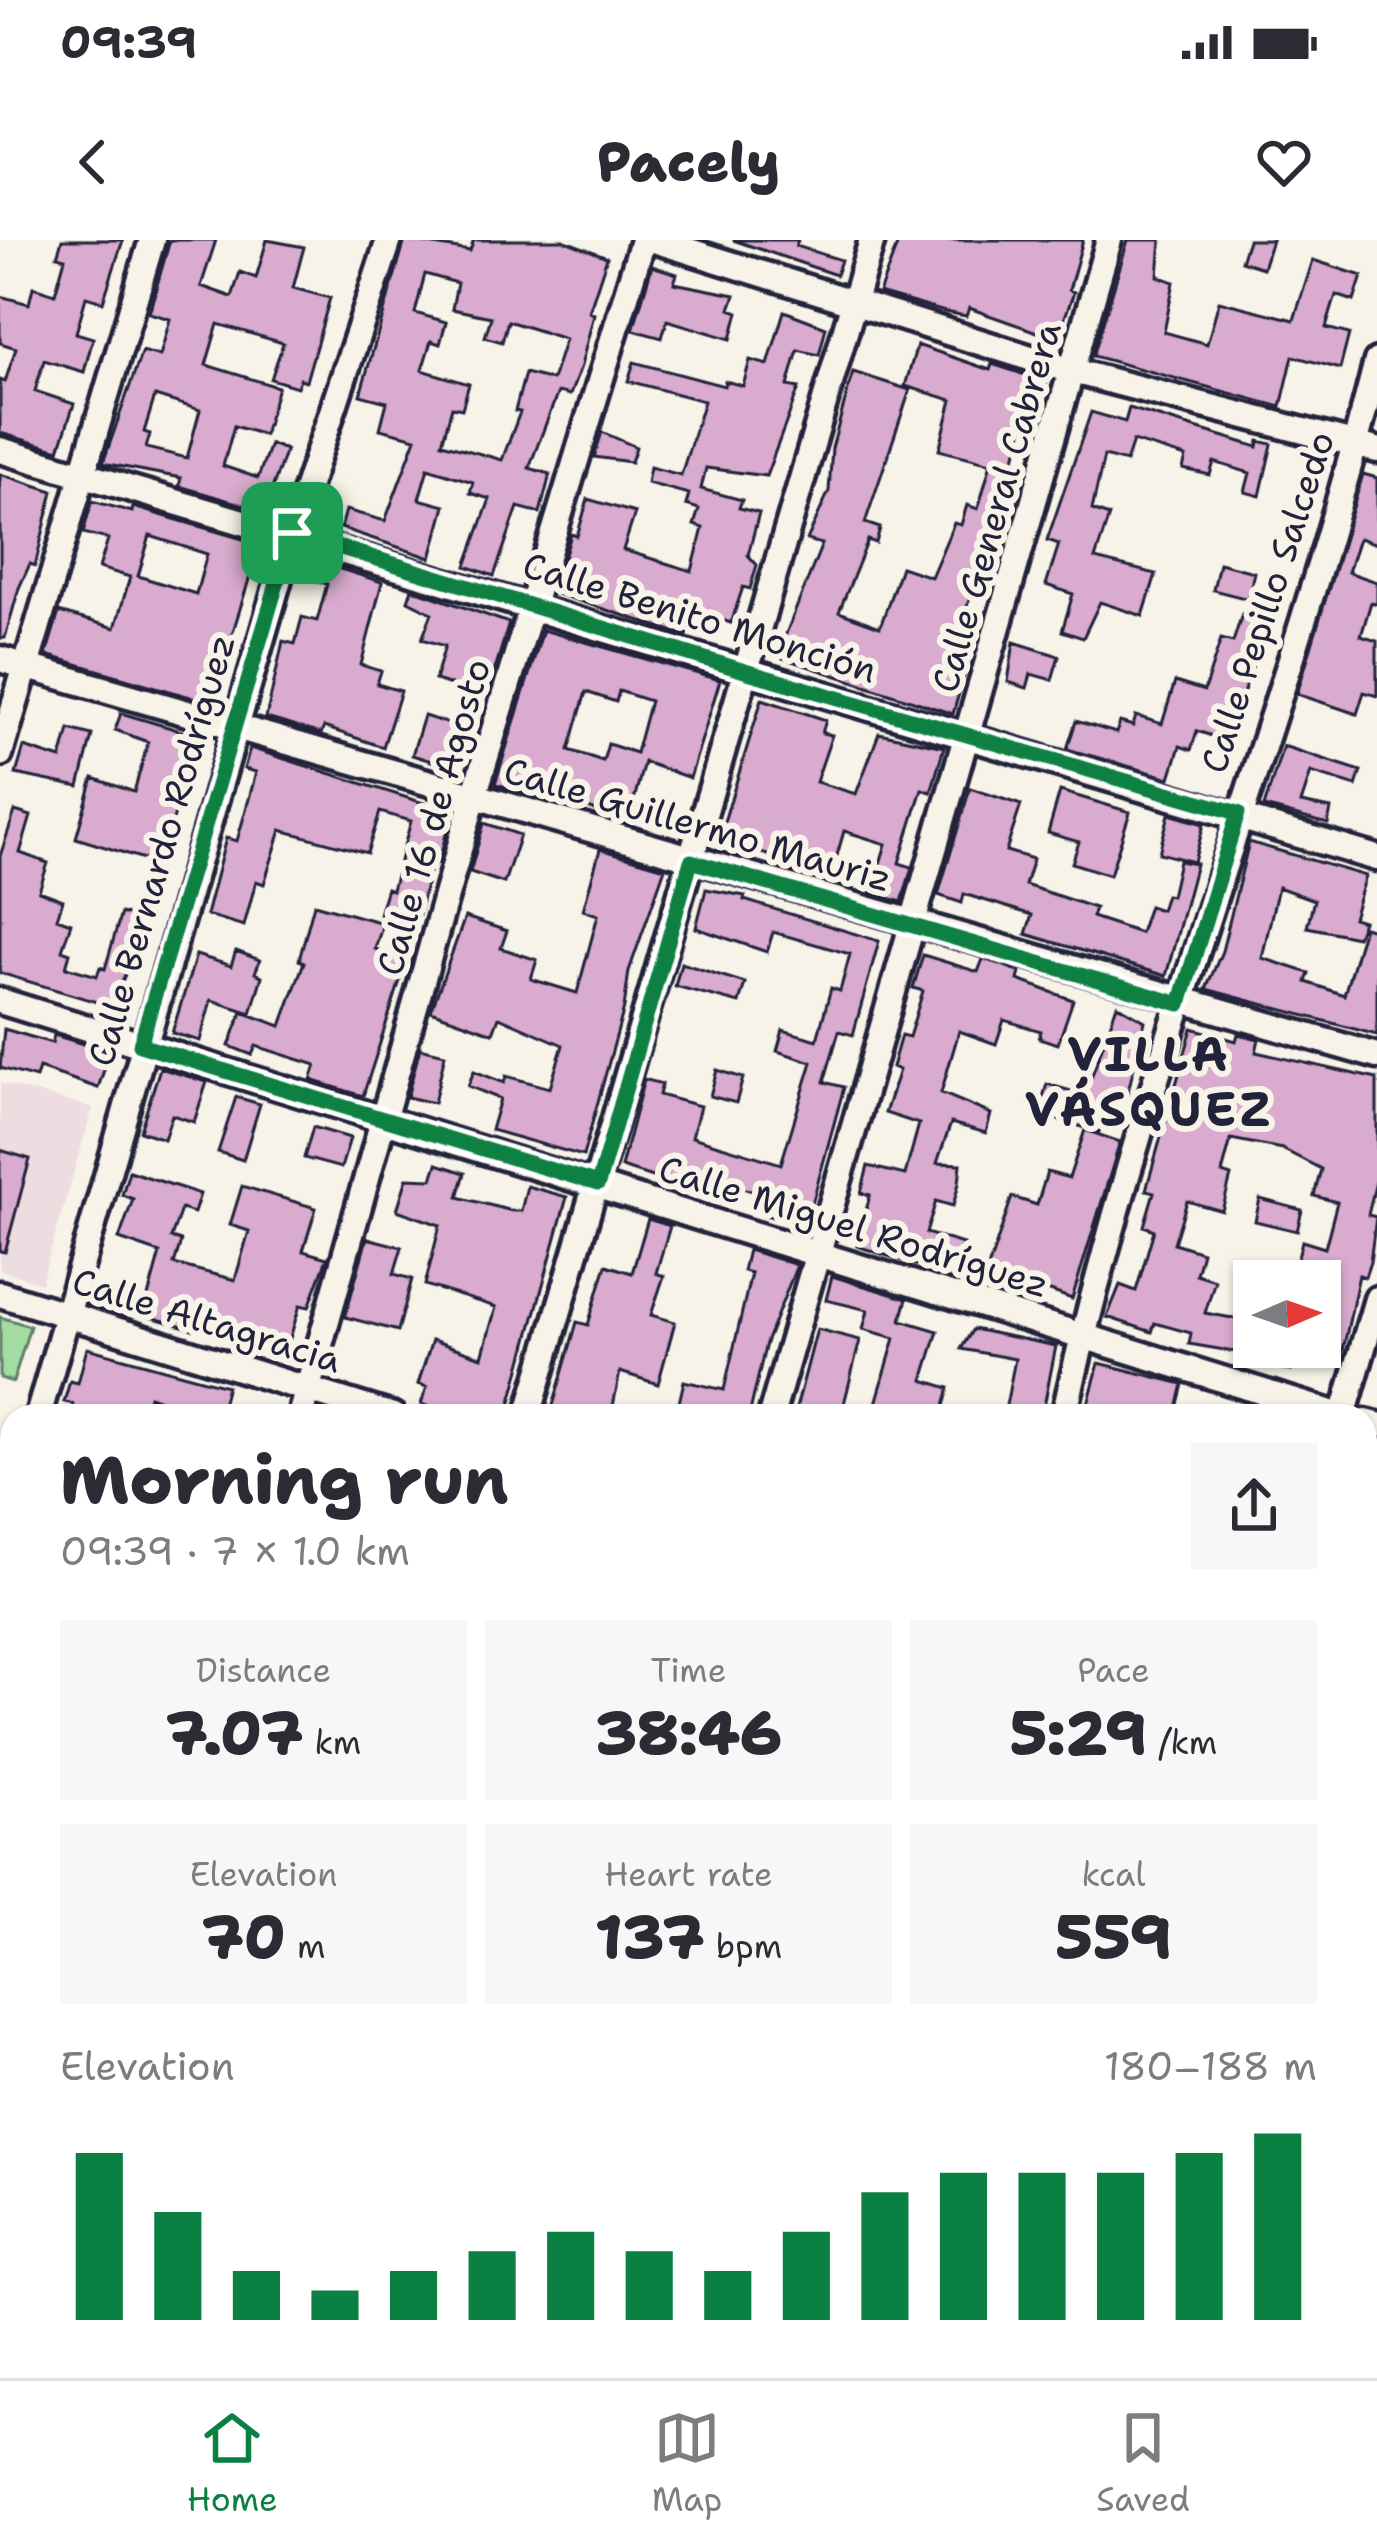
<!DOCTYPE html>
<meta charset="utf-8">
<style>
body{margin:0;font-family:"Shantell Sans",sans-serif;background:#f7f7f7;color:#2b2b33;height:100vh;display:flex;flex-direction:column;font-size:45px;white-space:nowrap}
*{box-sizing:border-box;margin:0}
p{font-size:39px;color:#7c7c81}
.icon{flex:none;width:66px;height:66px;fill:none;stroke:currentColor;stroke-width:2;stroke-linecap:round;stroke-linejoin:round}
.map{position:relative;flex:1;overflow:hidden}
.details{position:absolute;left:0px;top:1164px;width:1377px;height:975px;display:flex;flex-direction:column;background:#fff;border-radius:36px 36px 0 0;box-shadow:0 3px 9px #0004}
.details>*{flex:none}
.needle{width:78px;rotate:88deg}
.tools{position:absolute;left:1233px;top:1020px;display:grid;gap:24px}
.tools a{display:grid;place-items:center;width:108px;height:108px;border-radius:0px;background:#fff;box-shadow:0 3px 9px #0004;font-size:60px}
.pin{position:absolute;display:grid;place-items:center;width:102px;height:102px;color:#fff;margin:-51px;border-radius:24px;box-shadow:0 6px 18px #0006}
.round{display:grid;place-items:center;flex:none;width:126px;height:126px;border-radius:0px;background:#f7f7f7}
.summary{display:flex;align-items:center;justify-content:space-between;height:204px;padding:0 60px}
h1{font-size:66px;font-weight:800;line-height:90px}
.stats{display:grid;grid-template-columns:repeat(3,1fr);gap:18px;height:204px;padding:12px 60px}
.stats div{display:grid;align-content:center;border-radius:0px;background:#f7f7f7;text-align:center}
.stats b{font-size:60px;font-weight:800}
.stats small{font-size:33px;font-weight:400}
.stats p{font-size:33px}
.chart{height:336px;padding:24px 60px}
.chart p{display:flex;justify-content:space-between}
.chart svg{width:100%;height:216px;margin-top:12px;stroke:#0b8043;stroke-width:6}
.status{display:flex;justify-content:space-between;align-items:center;height:84px;padding:0 60px;background:#fff;direction:ltr}
.status svg{height:33px;fill:currentColor}
header{display:flex;justify-content:space-between;align-items:center;height:156px;padding:0 60px;background:#fff;font-size:54px;font-weight:800}
.tabs{display:flex;justify-content:space-around;align-items:center;height:168px;border-top:3px solid #e1e1e2;background:#fff;font-size:33px;color:#7c7c81}
.tabs a{display:grid;justify-items:center;gap:6px}
.tabs .selected{color:#0b8043}
.map>svg:first-child{display:block}
.built{fill:#eedde0}
.green{fill:#a3dca1;stroke:#627f6e;stroke-width:3}
.building{fill:#d9abce;stroke:#22223b;stroke-width:3;fill-rule:evenodd}
.lines{fill:none;stroke-linecap:round;stroke-linejoin:round}
.minor-casing{stroke:#22223b;stroke-width:33}
.minor{stroke:#f7f3e8;stroke-width:24}
.route-casing{stroke:#fff;stroke-width:24}
.route{stroke:#0b8043;stroke-width:15}
.labels{text-anchor:middle;stroke-width:12;stroke-linejoin:round;paint-order:stroke}
.street-label{font-size:36px;fill:#22223b;stroke:#f7f3e8}
.district-label{font-size:48px;font-weight:bold;letter-spacing:3px;fill:#22223b;stroke:#f7f3e8}
</style>
<div class="status"><b>09:39</b><svg viewBox="0 0 49 12"><path d="M0 12V9h3v3zM5 12V6h3v6zM10 12V3h3v9zM15 12V0h3v12zM26 1h20v11H26zM47 4h2v5h-2z"/></svg></div>
<header><svg class="icon" aria-label="back" viewBox="0 0 24 24"><path d="M15 5l-7 7 7 7"/></svg>Pacely<svg class="icon" aria-label="heart" viewBox="0 0 24 24"><path d="M12 20l-8-8c-3-5 5-10 8-4 3-6 11-1 8 4z"/></svg></header>
<div class="map">
<svg width="1377" height="2138" viewBox="0 0 1377 2138">
<rect width="100%" height="100%" fill="#f7f3e8"/>
<filter id="ink" filterUnits="userSpaceOnUse"><feTurbulence type="fractalNoise" baseFrequency=".00833" numOctaves="2"/><feDisplacementMap in="SourceGraphic" scale="24" xChannelSelector="R" yChannelSelector="G"/><feConvolveMatrix kernelMatrix="1 2 1 2 8 2 1 2 1" color-interpolation-filters="sRGB"/></filter>
<g filter="url(#ink)">
<!-- built -->
<path class="built" d="M0 843 93 868 41 1043 0 1030Z"/>
<!-- green -->
<path class="green" d="M0 1077 30 1086 13 1142 0 1138Z"/>
<!-- building -->
<path class="building" d="M62 0H123L103 62 86 57 76 93 93 98 84 132 44 120 35 151 74 164 59 210 0 193V140L5 142 16 108 0 103V56L29 64 33 47 55 54 65 18 57 16Z
M170 0H216L201 46 232 57 240 32 256 38 267 0 304 7 293 48 330 58 306 141 300 139 297 147 271 139 283 103 218 84 206 125 278 147 264 195 234 186 223 226 258 238 270 204 286 210 264 271 179 246 181 238 103 223 142 111 160 116 170 79 149 73ZM155 156 200 170 187 218 146 208 150 194 144 192Z
M405 0 470 11 474 0H563L607 17 589 72 594 74 581 126 570 155 558 152 529 228 550 234 540 273 518 267 494 336 466 326 490 259 470 253 473 242 428 228 419 259 445 266 431 318 341 288 346 270 385 281 416 198 380 189 387 162 360 155ZM425 34 457 43 452 69 491 77 485 97 502 102 508 81 565 99 552 140 525 133 515 171 520 172 502 220 442 203 452 167 462 169 469 144 422 130 431 101 440 104 446 82 415 73Z
M733 0H798L796 6 841 20 836 35Z
M899 0H1083L1069 50 1074 52 1057 99 969 68 966 76 945 72 879 53Z
M1128 0H1161L1158 36 1174 42 1164 92 1207 104 1219 61 1294 80 1313 20 1362 36 1354 61 1336 55 1326 88 1349 94 1340 129 1293 116 1281 167 1093 116Z
M1248 0H1272L1263 28 1241 21Z
M652 26 677 34 674 43 735 55 730 69 738 72 731 99 667 80 662 98 633 90Z
M784 71 826 87 819 115 798 110 788 146 799 148 766 236 706 228 701 249 742 260 739 268 759 273 748 315 757 325 750 349 743 347 731 383 694 371 687 396 554 353 571 294 577 296 588 259 635 273 623 310 692 331 703 288 694 285 699 269 686 265 689 254 647 243 650 227 681 235 704 161 628 141 634 122 724 146 725 141 743 146 750 120 768 125Z
M917 105 990 130 992 124 1047 142 1023 187 1000 276 1011 281 1007 296 999 293 992 318 984 316 966 369 982 373 953 474 777 416 822 304 807 300 829 251 832 208 853 132 910 150 865 283 880 288 876 303 868 300 839 372 880 387 901 327 931 337 954 283 961 285 967 265 978 269 991 223 939 210 952 160 905 146Z
M1129 168 1258 207 1259 201 1272 204 1260 256 1245 252 1250 233 1214 222 1210 235 1183 229 1186 217 1133 201 1126 222 1104 216 1092 270 1109 276 1095 319 1156 334 1143 376 1100 362 1083 398 1062 391 1073 354 1046 345 1059 304 1047 300 1091 172 1125 182Z
M602 192 636 207 631 222 594 217Z
M0 234 53 251 35 326 30 324 19 348 5 398H0Z
M1363 234 1377 238V304L1359 298 1348 332 1377 342V364L1371 362 1361 396 1377 401V456L1364 452 1357 474 1297 454Z
M92 261 132 272 133 267 260 304 211 463 46 415 59 372 115 388 130 337 99 328 108 299 83 293ZM150 296 207 314 196 354 138 336Z
M305 318 382 342 361 425 381 431 377 444 401 451 383 507 324 487 321 494 266 478 283 401 295 404 302 377 317 381 327 344 300 336Z
M1219 323 1254 332 1248 359 1213 350Z
M412 349 509 383 487 456 435 440 445 406 422 399 432 373 408 361Z
M1242 374 1268 383 1241 459 1232 456 1218 498 1197 491 1191 510 1180 506 1170 538 1067 509 1076 481 1116 493 1120 482 1133 486 1136 476 1162 484 1175 442 1204 451 1221 399 1233 402Z
M543 390 720 440 690 538 644 522 629 579 495 544ZM619 451 650 461 636 513 608 504 603 521 569 510 586 452 616 462Z
M1014 402 1059 416 1052 440 1031 434 1027 448 1008 442Z
M762 459 826 480 822 493 832 495 816 542 856 554 879 493 944 507 931 552 922 549 899 623 912 627 902 662 871 653 886 604 844 591 832 633 718 601Z
M121 473 198 496 160 624 76 598 93 538 134 552 148 502 115 490Z
M424 476 466 489 454 528 412 515Z
M69 489 92 495 79 547 16 534 24 507 61 519Z
M1283 506 1361 531 1356 546 1311 532 1301 563 1331 569 1328 584 1264 567Z
M250 508 452 572 439 621 430 628 416 686 379 674 387 648 392 650 411 581 380 572 367 613 281 590 264 644 256 641 244 686 206 675 226 598 237 601 249 559 256 532 244 529Z
M970 548 1021 565 1006 611 1033 619 1025 645 1095 668 1092 677 1140 693 1149 666 1161 670 1166 655 1171 656 1179 621 1196 624 1166 736 1026 694 1032 675 964 654 962 663 938 655Z
M1060 551 1130 572 1110 635 1072 623 1079 602 1048 593Z
M15 571 31 576 20 613 48 623 39 651 63 660 57 678 71 683 62 710 70 713 66 727 97 736 100 727 105 729 121 673 145 680 113 767 0 733V616Z
M1169 574 1204 584 1194 622 1159 613Z
M484 583 520 595 504 643 470 632Z
M1249 602 1366 636 1353 678 1363 681 1357 697 1307 687 1314 660 1278 647 1262 718 1309 733 1306 742 1344 755 1364 687 1377 691V795L1206 749 1222 711Z
M600 609 665 628 629 731 624 768 583 916 491 890 500 859 468 846 474 831 504 843 506 836 550 848 563 805 499 777 493 793 431 771 465 677 507 691 501 708 537 720 531 739 577 753 598 675 583 670Z
M706 649 745 656 744 660 879 701 853 795 839 791 824 842 844 847 806 986 765 975 770 956 739 947 734 963 621 927 644 839 662 844 659 855 700 866 692 897 781 924 812 822 777 811 783 790 817 800 831 748 840 751 850 714 773 692 767 712 696 688Z
M314 664 383 683 375 709 407 719 363 856 311 840 316 825 256 806 252 815 229 806 242 772 281 786 304 722 299 720Z
M236 711 260 720 255 733 262 736 251 773 211 760 200 801 172 793 196 715 231 726Z
M923 715 978 732 983 719 1000 724 1020 732 1018 740 1073 760 1058 804 1039 798 1041 791 1004 780 996 804 959 791 941 853 991 874 986 893 951 883 937 923 961 924 959 943 953 966 936 961 926 993 963 1004 956 1027 919 1016 916 1025 857 1006 870 955 861 953 868 926 905 935 919 884 885 873 899 830 892 827 901 795 909 797 923 751 913 748Z
M681 723 745 743 739 763 675 746Z
M1117 765 1145 781 1126 860 1110 856 1099 892 1038 874 1047 844 1085 855Z
M1192 788 1236 801 1238 794 1259 799 1256 812 1377 839V937L1368 975 1376 977 1370 1022 1365 1037 1359 1035 1342 1115 1320 1110V1041H1292L1302 1001 1325 1008 1337 962 1314 956 1321 929 1282 909 1231 899 1222 933 1231 936 1222 971 1187 961 1174 1003 1202 1012 1196 1034 1215 1040 1205 1073 1254 1082V1107H1296L1291 1131 1247 1120 1248 1114 1189 1104 1191 1093 1155 1083 1152 1092 1107 1077 1120 1045 1136 1051 1154 990 1144 986 1154 952 1146 950Z
M4 789 52 803 54 795 110 812 98 848 39 828 36 838 0 828Z
M420 808 445 814 434 863 407 857Z
M160 828 207 842 194 882 172 875 164 899 140 891Z
M717 830 743 838 736 863 710 856Z
M236 857 260 864 243 920 218 912Z
M313 887 350 898 341 928 304 918Z
M1085 890 1120 902 1072 1059 1031 1044 1029 1052 985 1037 1012 957 1037 965 1047 932 1069 938Z
M0 910 30 919 5 1012 0 1011Z
M437 924 465 933 458 957 512 971H521L527 946 567 957 507 1176H458L421 1164 427 1147 418 1144 432 1100 482 1117 496 1067 425 1045 440 985 397 970 407 938 432 939Z
M129 931 200 954 194 973 181 969 171 998 181 1001 174 1024 235 1040 249 991 230 985 242 946 316 968 303 1011 327 1018 309 1067 300 1065 287 1108 195 1078 193 1089 143 1075 160 1013 119 999 133 959 122 955Z
M1260 959 1302 970 1297 991 1255 981Z
M648 979 670 986 656 1033 664 1036 651 1075 675 1082 658 1144 620 1132 611 1176H550L577 1082 588 1085 606 1025 632 1033Z
M367 998 402 1007 394 1034 412 1039 398 1091 345 1077Z
M748 1010 797 1025 766 1103 749 1176H676L684 1141 724 1150 751 1033 743 1031Z
M832 1036 907 1059 901 1080 938 1091 923 1140 949 1148 943 1170 926 1165 923 1175 904 1169 903 1175 875 1167 895 1098 863 1089 868 1070 826 1060Z
M817 1089 860 1100 841 1176H794Z
M973 1089 1056 1106 1042 1176H1004L1015 1119 961 1109Z
M87 1108 227 1146 219 1176H186L188 1170 149 1156 143 1176H69L73 1164 64 1162 70 1141 78 1143Z
M1099 1123 1183 1144 1175 1176H1134L1088 1164Z"/>
<g class="lines">
<defs>
<path id="minor" d="M654 0 1072 131 1377 210
M0 210 1377 618
M0 419 1377 816
M0 514 152 0
M0 761 1341 1176
M0 1054 393 1176
M38 1176 292 293 389 0
M300 1176 474 556 643 0
M528 1176 872 0
M771 1176 1109 0
M1064 1176C1145 818 1287 477 1377 121
M1343 1176 1377 1059
M1365 1182 1377 1185
M0 1300 12 1261
M0 1364 12 1368
M0 1603 12 1607
M1365 1878 1377 1882
M1365 2108 1377 2124
M736 2127 744 2138
M895 2127 935 2138
M1145 2127 1161 2138
M12 2138 15 2127
M248 2138 251 2127
M492 2138 495 2127
M765 2138 775 2127
M953 2138 956 2127"/>
</defs>
<!-- minor casing -->
<use href="#minor" class="minor-casing"/>
<!-- minor -->
<use href="#minor" class="minor"/>
</g>
</g>
<g class="lines" filter="url(#ink)">
<defs>
<path id="route" d="M292 293 748 432 1238 573 1180 764 691 621 598 944 140 805Z"/>
</defs>
<!-- route casing -->
<use href="#route" class="route-casing"/>
<!-- route -->
<use href="#route" class="route"/>
</g>
<g class="labels">
<!-- street labels -->
<g class="street-label">
<text transform="translate(996 267) rotate(-74)" y="13">Calle General Cabrera</text>
<text transform="translate(1267 362) rotate(-72)" y="13">Calle Pepillo Salcedo</text>
<text transform="translate(700 377) rotate(17)" y="13">Calle Benito Monción</text>
<text transform="translate(433 577) rotate(-74)" y="13">Calle 16 de Agosto</text>
<text transform="translate(698 584) rotate(16)" y="13">Calle Guillermo Mauriz</text>
<text transform="translate(161 610) rotate(-74)" y="13">Calle Bernardo Rodríguez</text>
<text transform="translate(854 986) rotate(17)" y="13">Calle Miguel Rodríguez</text>
<text transform="translate(207 1080) rotate(17)" y="13">Calle Altagracia</text>
</g>
<!-- district labels -->
<g class="district-label">
<text x="1149" y="831">VILLA<tspan x="1149" dy="55">VÁSQUEZ</tspan></text>
</g>
</g>
</svg>
<div class="tools">
<a><svg class="needle" viewBox="-14 -14 28 28"><path d="M0-13l5 13h-10z" fill="#e53935"/><path d="M0 13l5-13h-10z" fill="#7c7c81"/></svg></a>
</div>
<div class="pin" style="left:292px;top:293px;background:#1e9e55"><svg class="icon" aria-label="arrive" viewBox="0 0 24 24"><path d="M6 21V4h12l-3 4 3 4H6"/></svg></div>
<section class="details">
<div class="summary"><div><h1>Morning run</h1><p>09:39 · 7 × 1.0 km</p></div><a class="round"><svg class="icon" aria-label="share" viewBox="0 0 24 24"><path d="M12 15V3M7 8l5-5 5 5M5 13v7h14v-7"/></svg></a></div>
<div class="stats">
<div><p>Distance</p><b>7.07<small> km</small></b></div>
<div><p>Time</p><b>38:46</b></div>
<div><p>Pace</p><b>5:29<small> /km</small></b></div>
</div>
<div class="stats">
<div><p>Elevation</p><b>70<small> m</small></b></div>
<div><p>Heart rate</p><b>137<small> bpm</small></b></div>
<div><p>kcal</p><b>559</b></div>
</div>
<div class="chart"><p><span>Elevation</span>180–188 m</p>
<svg viewBox="0 0 160 44" preserveAspectRatio="none"><path d="M5 44V10M15 44V22M25 44V34M35 44V38M45 44V34M55 44V30M65 44V26M75 44V30M85 44V34M95 44V26M105 44V18M115 44V14M125 44V14M135 44V14M145 44V10M155 44V6"/></svg>
</div>
</section>
</div>
<nav class="tabs">
<a class="selected"><svg class="icon" aria-label="home" viewBox="0 0 24 24"><path d="M3 11l9-7 9 7M6 9v11h12V9"/></svg>Home</a>
<a><svg class="icon" aria-label="map" viewBox="0 0 24 24"><path d="M3 6l6-2 6 2 6-2v14l-6 2-6-2-6 2zM9 4v14M15 6v14"/></svg>Map</a>
<a><svg class="icon" aria-label="saved" viewBox="0 0 24 24"><path d="M7 4h10v16l-5-4-5 4z"/></svg>Saved</a>
</nav>
